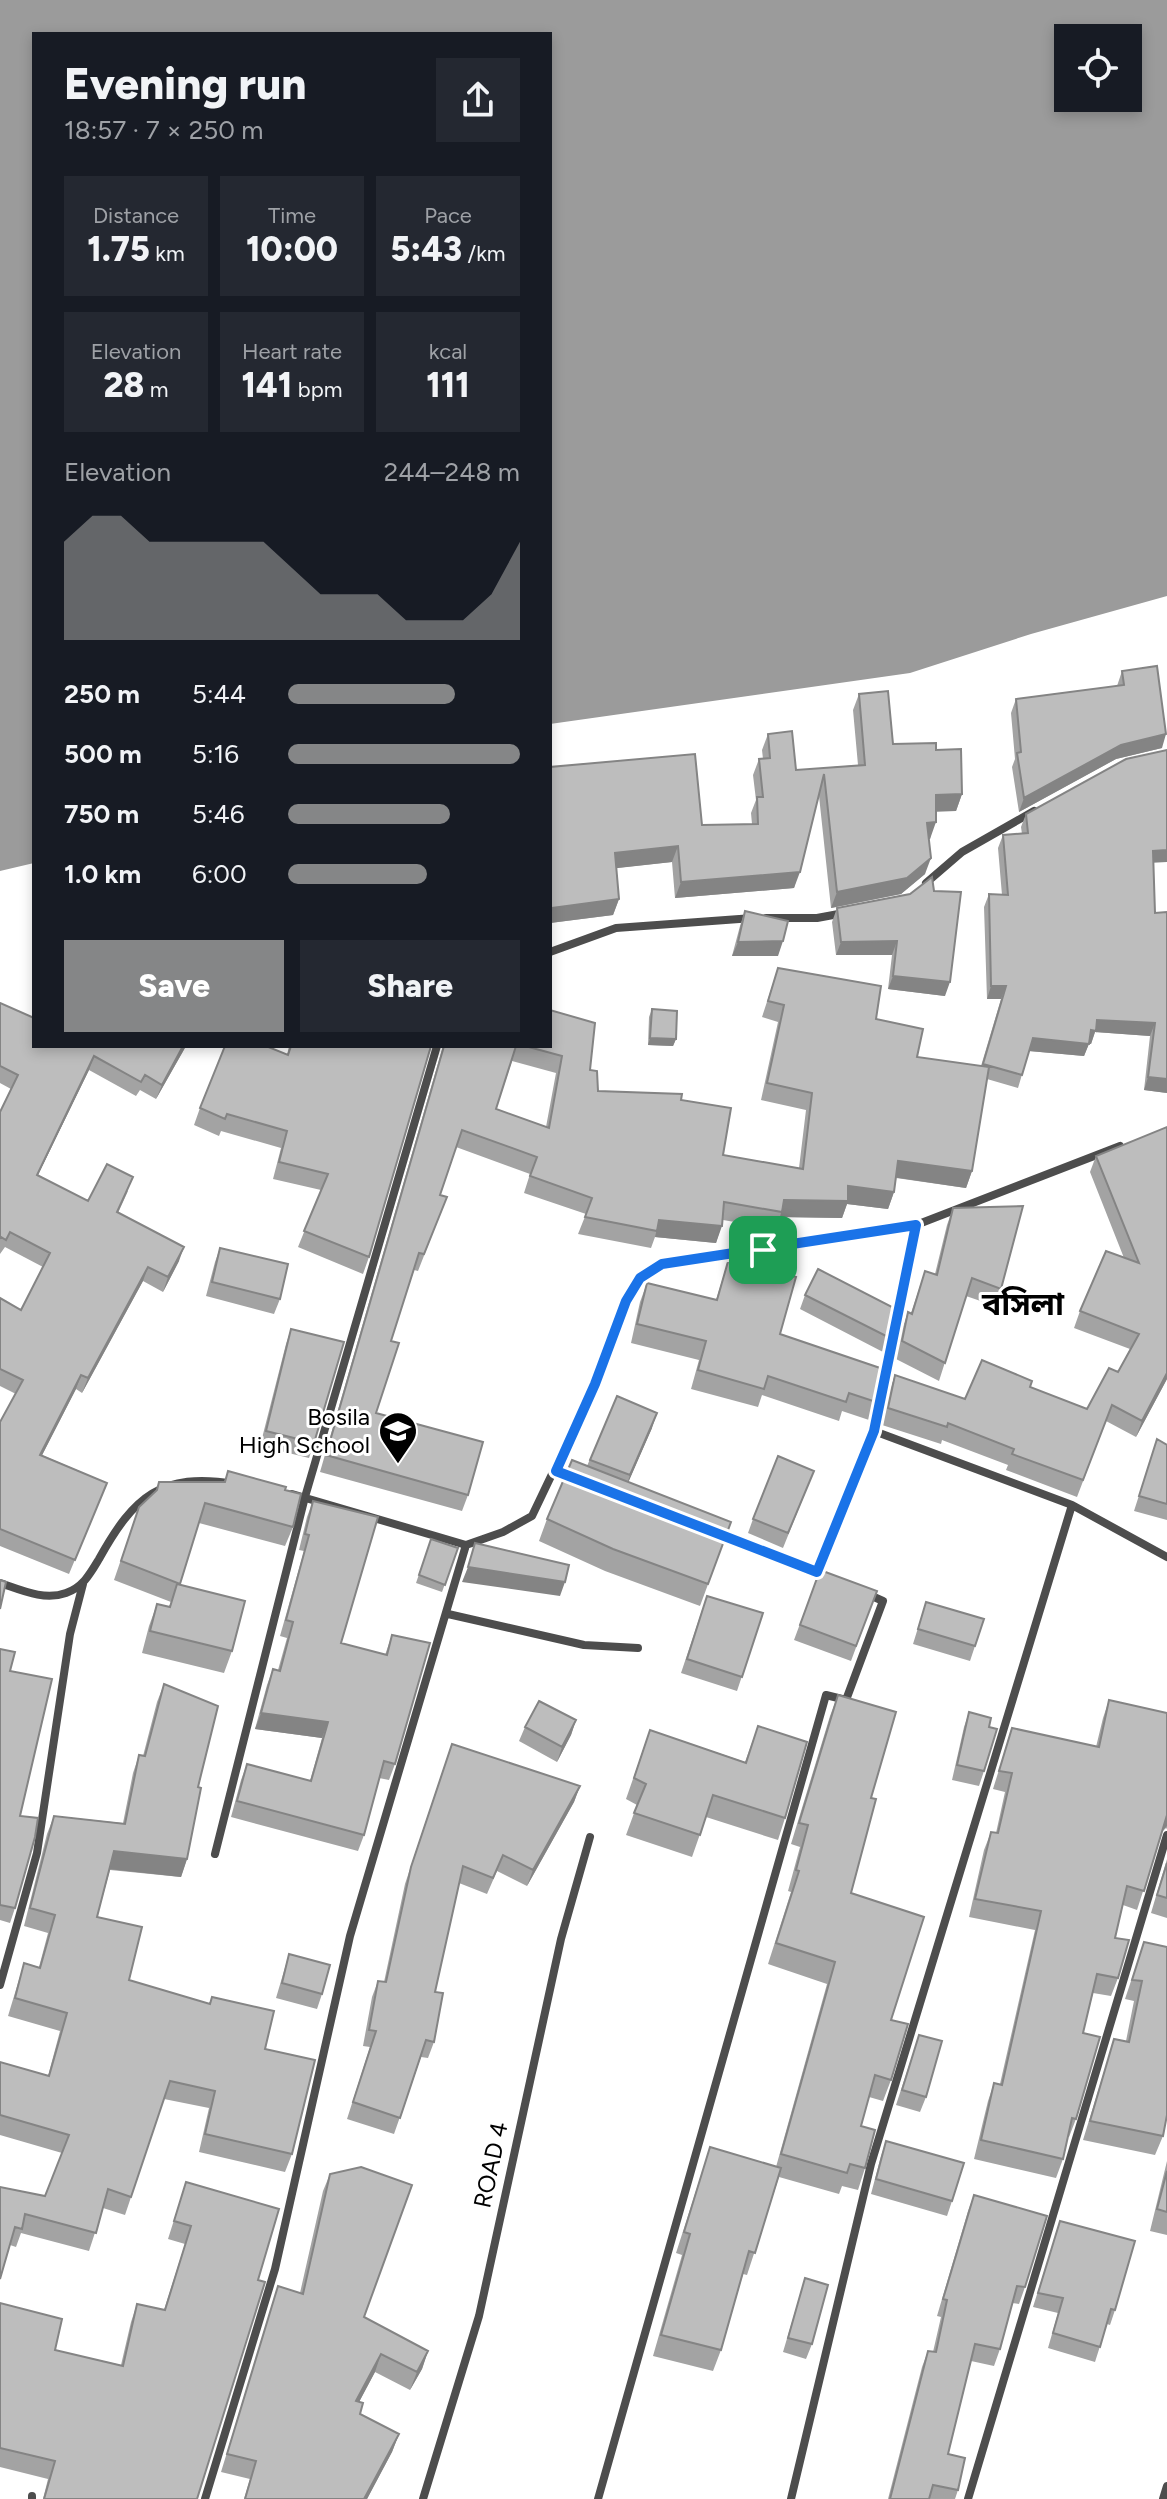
<!DOCTYPE html>
<meta charset="utf-8">
<style>
body{margin:0;font-family:Figtree,"Noto Sans Bengali",sans-serif;background:#242831;color:#f1f3f6;height:100vh;display:flex;flex-direction:column;font-size:30px;white-space:nowrap}
*{box-sizing:border-box;margin:0}
p{font-size:26px;color:#9ea1a6}
.icon{flex:none;width:44px;height:44px;fill:none;stroke:currentColor;stroke-width:2;stroke-linecap:round;stroke-linejoin:round}
.map{position:relative;flex:1;overflow:hidden}
.drawer{position:absolute;left:32px;top:32px;width:520px;height:1016px;display:flex;flex-direction:column;background:#171b24;border-radius:0px;box-shadow:0 4px 12px #0003}
.drawer>*{flex:none}
.fabs{position:absolute;left:1054px;top:24px;display:grid;gap:16px}
.fabs a{display:grid;place-items:center;width:88px;height:88px;border-radius:0px;background:#171b24;box-shadow:0 4px 12px #0003;font-size:40px}
.pin{position:absolute;display:grid;place-items:center;width:68px;height:68px;color:#fff;margin:-34px;border-radius:16px;box-shadow:0 4px 12px #0006}
.round{display:grid;place-items:center;flex:none;width:84px;height:84px;border-radius:0px;background:#242831}
.overview{display:flex;align-items:center;justify-content:space-between;height:136px;padding:0 32px}
h1{font-size:44px;font-weight:800;line-height:60px}
.metrics{display:grid;grid-template-columns:repeat(3,1fr);gap:12px;height:136px;padding:8px 32px}
.metrics div{display:grid;align-content:center;border-radius:0px;background:#242831;text-align:center}
.metrics b{font-size:34px;font-weight:800}
.metrics small{font-size:22px;font-weight:400}
.metrics p{font-size:22px}
.chart{height:224px;padding:16px 32px}
.chart p{display:flex;justify-content:space-between}
.chart svg{width:100%;height:144px;margin-top:8px;fill:#858687;opacity:.7}
.action{display:flex;gap:16px;margin-top:auto;padding:16px 32px}
.action a{flex:1;height:92px;border-radius:0px;background:#858687;color:#fff;font-size:32px;font-weight:800;line-height:92px;text-align:center}
.action a+a{background:#242831;color:#f1f3f6}
ul{padding:0 32px;list-style:none;font-size:26px}
li{display:grid;grid-template-columns:128px 96px 1fr;align-items:center;height:60px}
li i{height:20px;border-radius:10px;background:#858687}
.map>svg:first-child{display:block}
.water{fill:#9b9b9b;fill-rule:evenodd}
.lines{fill:none;stroke-linecap:round;stroke-linejoin:round}
.street{stroke:#4d4d4d;stroke-width:8}
.wall{fill:#a3a3a3;fill-rule:evenodd}
.shaded-wall{fill:#848484}
.building{fill:#bdbdbd;stroke:#848484;stroke-width:2}
.route-casing{stroke:#fff;stroke-width:16}
.route{stroke:#1a73e8;stroke-width:10}
.labels{text-anchor:middle;stroke-width:6;stroke-linejoin:round;paint-order:stroke}
.poi-label{font-size:24px;fill:#000;stroke:#fff;text-anchor:end}
.street-label{font-size:24px;fill:#000;stroke:#fff}
.district-label{font-size:32px;font-weight:bold;fill:#000;stroke:#fff}
</style>
<div class="map">
<svg width="1167" height="2499" viewBox="0 0 1167 2499">
<rect width="100%" height="100%" fill="#fff"/>
<!-- water -->
<path class="water" d="M0 0H1167V596L1031 634 910 673 550 724V34H34V863L0 871ZM1068 38H1128V98H1068Z"/>
<g class="lines">
<!-- street -->
<path class="street" d="M926 883 962 852 1034 811
M766 918H817L844 913
M550 952 616 928 753 918
M874 1431 1072 1505 1167 1557
M292 1494 466 1545 503 1532 532 1516 595 1384 626 1301 640 1278 662 1264 916 1225 1120 1146
M719 1534 817 1572 874 1431 916 1225
M0 1583C21 1590 44 1601 66 1593 83 1587 90 1574 99 1559 134 1496 161 1472 235 1484
M448 1614 584 1645 638 1648
M215 1854 305 1497 437 1046
M0 1985 37 1853 70 1634 83 1584
M32 2499V2496
M205 2499 275 2269 350 1936 466 1545
M423 2499 479 2316 561 1939 590 1837
M598 2499 826 1695 846 1700 883 1601 865 1593
M791 2499 871 2164 1072 1505
M968 2499 1167 1835
M1163 2499 1167 2486"/>
</g>
<!-- wall -->
<path class="wall" d="M1122 671 1162 748 1116 759 1019 812 1012 767 1015 759 1011 713 1016 699 1117 686Z
M859 694 893 744 936 750 962 794 956 811H936L930 839H929L925 874 901 894 831 908 819 796 794 888 675 898 672 862 616 868 619 899 613 915 550 923V767L702 825 752 824 751 813 756 800 753 775 759 759H763L762 750 768 734 796 770 858 765 853 710Z
M1026 814 1153 863 1155 913 1167 912V1093L1144 1090 1150 1036 1095 1032 1091 1044 1089 1043 1084 1056 1029 1051 1018 1088 987 1079 972 1171 966 1188 896 1178 894 1192 888 1209 847 1204 842 1218 780 1217 776 1229 723 1220 716 1243 655 1237 651 1248 578 1234 586 1214 524 1193 530 1174 456 1147 440 1195 447 1197 418 1271 414 1270 391 1341 376 1413 468 1495 462 1511 320 1472 443 1046H550L590 1070 598 1091 681 1100 723 1155 799 1168 806 1110 761 1100 778 1022 762 1017 778 968 876 1019 917 1057 981 1066 1001 999H987L984 907 989 894 1002 895 998 848 1003 835 1022 834 1021 827ZM512 1061 556 1073 546 1127 496 1109Z
M910 894 945 996 888 989 892 955H836L832 922 837 908Z
M745 911 778 956H732L740 926Z
M0 1003 34 1046H186L156 1099 140 1090 136 1096 89 1070 38 1175 88 1201 128 1191 118 1213 179 1261 163 1292 143 1281 82 1393 76 1389 42 1455 107 1483 69 1574 0 1546V1422L16 1394 0 1386V1298L21 1310 43 1267 5 1247 0 1254V1112L11 1089 0 1083Z
M652 1009 676 1039 673 1046 648 1045 649 1017Z
M289 1046H431L369 1257 363 1274 298 1247 321 1190 273 1179 281 1148 221 1131 219 1136 194 1125 200 1108 287 1055Z
M1167 1127V1379L1136 1437 1106 1421 1077 1497 1006 1470 1008 1465 942 1440 941 1444 882 1425 889 1392 895 1375 965 1399 1030 1387 1087 1409 1118 1372 1130 1349 1074 1328 1080 1311 1124 1258 1090 1172 1096 1156Z
M953 1208 1001 1289 995 1306 966 1296 939 1381 896 1359 902 1329 908 1312 911 1313 925 1271 935 1274 947 1225Z
M220 1248 280 1299 274 1314 206 1296 215 1262Z
M729 1258 780 1334 876 1402 869 1420 842 1411 839 1421 762 1395 758 1407 691 1389 699 1360 631 1343 640 1302 647 1283 716 1300Z
M805 1295 888 1337 883 1352 800 1309Z
M291 1329 314 1443 309 1458 260 1446 286 1344Z
M617 1396 652 1428 628 1482 731 1522 700 1606 605 1571 539 1541 547 1519 587 1466Z
M1157 1439 1167 1445V1520L1134 1511Z
M228 1471 285 1490 293 1527 285 1546 199 1523 179 1585 232 1651 224 1673 142 1653 149 1626 157 1604 169 1607 171 1602 114 1580 139 1507 156 1491 159 1482H224Z
M814 1471 783 1548 748 1533 753 1519Z
M313 1501 341 1643 385 1655 392 1635 395 1764 389 1780 379 1778 364 1835 358 1851 231 1817 241 1780 247 1764 310 1781 322 1738 255 1729 267 1685 273 1669 278 1670 287 1638 280 1636 304 1551 299 1550 307 1517Z
M431 1539 458 1548 442 1592 416 1583Z
M820 1570 877 1591 851 1661 794 1640Z
M926 1602 975 1646 970 1661 913 1644Z
M702 1610 763 1613 737 1691 681 1673Z
M0 1649 10 1671 20 1816 15 1908 10 1923 0 1920Z
M164 1684 198 1787 187 1859 181 1877 110 1870 97 1917 129 1980 209 2004 212 1997 265 2049 292 2154 285 2172 199 2152 209 2108 164 2099 125 2215 103 2208 89 2251 21 2233 16 2247 10 2245 0 2187 45 2196 62 2153 0 2135V2062L48 2076 60 2031 8 2016 24 1963 39 1967 48 1933 24 1926 47 1834 54 1816 123 1823 133 1773 139 1755 143 1756 157 1702Z
M838 1695 871 1798 851 1893 891 2020V2080L883 2101 869 2097 861 2126 865 2168 858 2190 842 2186 839 2194 779 2177 747 2275 743 2274 721 2350 713 2371 653 2356 682 2255 676 2253 710 2147 776 2167 827 1984 768 1964 791 1892 788 1891 800 1847 791 1844 830 1716Z
M1109 1700 1167 1713V1829L1166 1828 1162 1832 1137 1910 1123 1905 1115 1938 1118 1978 1111 1996 1093 1993 1083 2033 1076 2119 1069 2137H1068L1063 2159 1056 2178 974 2159 988 2101 994 2083 1000 2084 1035 1930 969 1917 984 1850 991 1832 996 1833 1005 1792 993 1789 1012 1728 1096 1747 1103 1718Z
M969 1712 989 1727 984 1771 979 1786 952 1780 964 1727Z
M576 1720 571 1735 557 1762 519 1741 525 1727Z
M758 1726 785 1818 778 1840 706 1817 692 1857 626 1835 637 1805 626 1799 650 1730 745 1762Z
M446 1761 580 1786 574 1802 527 1886 497 1871 487 1894 459 1883 435 1992 434 2042 428 2058 421 2057 394 2134 347 2119 370 2047 363 2046 372 1997 378 1981 384 1982 405 1884Z
M1167 1859V1918L1151 1913Z
M1144 1942 1163 2136 1155 2155 1083 2140 1114 2039 1126 2041 1134 2001 1125 1999Z
M289 1954 322 1994 317 2009 276 1998Z
M919 2035 926 2097 920 2112 896 2105Z
M886 2141 952 2201 947 2216 871 2194 881 2156Z
M1167 2161V2235L1150 2231Z
M330 2174 364 2317 428 2351 422 2369 410 2390 375 2372 359 2402 360 2414 399 2434 392 2452 367 2499H244L250 2479 221 2472 278 2286 300 2293 323 2191Z
M186 2182 258 2280 197 2499H43L48 2479 0 2467V2303L55 2350 121 2365 131 2322 137 2304 164 2310 185 2244 168 2239Z
M974 2195 1025 2287 1019 2304 1012 2303 1000 2349 994 2366 971 2361 948 2454 958 2490 955 2499H888L922 2367 928 2351 933 2352 941 2317 937 2316 968 2211Z
M1060 2221 1115 2310 1110 2325 1107 2324 1095 2362 1048 2348 1058 2313 1033 2307Z
M805 2278 812 2344 806 2359 783 2352Z"/>
<!-- shaded-wall -->
<path class="shaded-wall" d="M1166 734 1162 748 1116 759 1019 812 1024 798 1121 745Z
M962 794 956 811 930 812 936 795Z
M936 822 930 839H921L927 823Z
M678 846 672 862 609 869 615 853Z
M1167 850V862L1148 863 1153 851Z
M931 858 925 874 901 894 831 908 837 892Z
M800 872 794 888 675 898 681 882Z
M619 899 613 915 550 923 551 908Z
M783 941 778 956H732L738 942Z
M897 941 892 955H836L841 942Z
M893 976 950 982 945 996 888 989Z
M991 986H1006L1001 999H987Z
M1097 1020 1155 1023 1150 1036 1095 1032 1091 1044 1086 1043Z
M650 1038 676 1039 673 1046 648 1045Z
M1033 1038 1089 1044 1084 1056 1029 1051Z
M183 1046H186L156 1099 162 1085Z
M94 1056 89 1070 31 1189 37 1175Z
M1148 1077 1167 1079V1093L1144 1090Z
M898 1161 972 1171 966 1188 892 1177Z
M848 1186 894 1192 888 1209 847 1204 842 1218 780 1217 784 1200Z
M659 1220 722 1226 716 1243 655 1237Z
M184 1247 179 1261 163 1292 168 1277Z
M148 1267 143 1281 82 1393 88 1378Z
M1167 1373V1379L1136 1437 1142 1421Z
M81 1375 76 1389 35 1469 40 1455Z
M657 1413 652 1428 625 1490 630 1475Z
M468 1567 565 1582 560 1596 462 1582Z
M261 1713 328 1722 322 1738 255 1729Z
M576 1720 571 1735 557 1762 562 1747Z
M580 1786 574 1802 527 1886 533 1870Z
M1167 1815V1826L1160 1833Z
M114 1851 187 1859 181 1877 108 1869Z
M428 2351 422 2369 410 2390 417 2372Z
M381 2354 375 2372 350 2419 356 2401Z
M399 2434 392 2452 367 2499H364Z"/>
<!-- building -->
<path class="building" d="M1157 666 1166 734 1121 745 1024 798 1017 753 1021 752 1016 699 1124 685 1122 671Z
M888 691 893 744 936 743V750L961 749 962 794 936 795V822L927 823 931 858 907 878 837 892 824 774 800 872 681 882 678 846 615 853 619 899 551 908 552 912H550V767L695 754 702 825 758 824 757 797H763L759 759 770 758 768 734 792 731 796 770 865 765 859 694Z
M1167 750V850L1153 851 1155 913 1167 912V1079L1148 1077 1155 1023 1097 1020 1096 1031 1091 1030 1089 1044 1033 1038 1022 1075 983 1064 1006 986H991L989 894 1008 895 1003 835 1028 833 1026 814 1126 759Z
M932 877 934 891 961 892 950 982 893 976 897 941 841 942 837 908 910 894Z
M745 911 788 921 783 941 738 942Z
M778 968 881 986 876 1019 923 1029 917 1057 989 1067 972 1171 898 1161 894 1192 848 1186V1201L784 1200 782 1212 724 1202 722 1226 659 1220 657 1231 585 1217 592 1198 530 1176 537 1157 462 1130 440 1195 447 1197 424 1254 419 1253 391 1341 399 1343 376 1413 483 1442 468 1495 326 1455 444 1046H516L496 1109 549 1128 562 1056 525 1046H550V1010L595 1023 590 1070 597 1071 598 1091 682 1094 681 1100 731 1108 723 1155 803 1169 812 1093 767 1083 784 1005 768 1001Z
M0 1003 34 1018V1046H183L162 1085 145 1075 141 1082 94 1056 37 1175 88 1201 107 1164 133 1177 117 1212 184 1247 168 1277 148 1267 88 1378 81 1375 40 1455 107 1483 75 1560 0 1529V1422L23 1380 0 1369V1298L21 1310 50 1253 10 1232 6 1240 1 1237 0 1238V1112L18 1075 0 1066Z
M652 1009 677 1011 676 1039 650 1038Z
M225 1046H266L288 1055 291 1046H431L369 1257 304 1231 328 1174 279 1162 287 1131 227 1114 225 1119 200 1108Z
M1167 1127V1373L1142 1421 1112 1405 1083 1480 1012 1454 1014 1449 948 1423 947 1427 888 1408 895 1375 965 1399 982 1360 1032 1381 1030 1387 1087 1409 1109 1368 1118 1372 1139 1334 1080 1311 1106 1251 1139 1263 1096 1156Z
M1023 1206 1001 1289 972 1278 945 1363 902 1341 908 1312 912 1314 925 1271 937 1275 953 1208Z
M220 1248 288 1264 280 1299 212 1282Z
M729 1258 796 1277 780 1334 883 1369 876 1402 849 1393 846 1402 768 1376 764 1389 698 1370 706 1341 637 1324 647 1283 717 1300Z
M818 1269 894 1308 888 1337 805 1295Z
M291 1329 344 1342 314 1443 266 1431Z
M617 1396 657 1413 630 1475 590 1460Z
M1157 1439 1167 1445V1504L1139 1496Z
M778 1456 814 1471 788 1533 753 1519Z
M572 1460 731 1522 708 1584 613 1549 547 1519Z
M228 1471 286 1487 285 1490 301 1494 293 1527 205 1503 180 1584 121 1561 139 1507 157 1490 159 1482H225Z
M313 1501 378 1517 341 1643 387 1655 392 1635 430 1643 395 1764 384 1761 364 1835 237 1801 247 1764 311 1781 328 1722 261 1713 273 1669 280 1671 293 1622 286 1620 309 1535 305 1534Z
M431 1539 458 1548 445 1585 419 1575Z
M475 1543 569 1565 565 1582 468 1567Z
M820 1570 877 1591 856 1646 800 1625Z
M0 1580 6 1582 0 1609Z
M177 1584 245 1601 232 1651 150 1631 157 1604 170 1607Z
M707 1596 763 1613 742 1677 687 1659Z
M926 1602 984 1619 975 1646 918 1629Z
M0 1649 15 1652 10 1671 52 1679 20 1816 38 1818 35 1837 15 1908 0 1905Z
M164 1684 218 1706 198 1787 201 1788 187 1859 114 1851 97 1917 142 1927 129 1980 210 2004 212 1997 274 2011 265 2049 315 2060 292 2154 205 2134 215 2091 170 2081 131 2197 108 2189 96 2233 25 2214 22 2229 15 2227 0 2279V2187L45 2196 69 2135 0 2115V2062L49 2076 67 2013 15 1998 24 1963 40 1968 55 1915 30 1908 54 1816 125 1824 139 1755 145 1756Z
M838 1695 896 1712 871 1798 876 1799 851 1893 924 1917 891 2020 908 2024 891 2080 875 2075 861 2126 875 2130 865 2168 850 2164 847 2173 781 2154 835 1962 776 1943 799 1871 796 1870 808 1825 799 1823Z
M1109 1700 1167 1713V1815L1144 1891 1127 1886 1115 1938 1129 1940 1118 1978 1097 1974 1083 2033 1100 2037 1076 2119 1072 2118 1063 2159 981 2140 994 2083 1002 2085 1041 1911 975 1899 991 1832 998 1833 1012 1773 999 1771 1012 1728 1099 1747Z
M539 1701 576 1720 562 1747 525 1727Z
M969 1712 991 1718 989 1727 997 1729 984 1771 957 1765Z
M758 1726 807 1742 785 1818 713 1795 700 1835 634 1813 646 1784 634 1778 650 1730 746 1763Z
M452 1744 580 1786 533 1870 503 1855 493 1878 463 1866 435 1992 443 1993 434 2042 426 2040 400 2118 353 2102 376 2031 369 2030 378 1981 386 1982 411 1867Z
M1167 1863V1898L1157 1895Z
M1144 1942 1167 1947V2115L1163 2136 1090 2121 1114 2039 1129 2042 1142 1981 1132 1980Z
M289 1954 330 1965 322 1994 282 1983Z
M919 2035 942 2041 926 2097 902 2090Z
M886 2141 964 2163 952 2201 876 2179Z
M710 2147 781 2168 755 2253 749 2251 721 2350 661 2335 690 2234 684 2232Z
M361 2167 412 2185 364 2317 428 2351 417 2372 381 2354 356 2401 363 2403 360 2414 399 2434 364 2499H245L256 2461 227 2454 278 2286 303 2294 330 2174Z
M1167 2171V2212L1157 2209Z
M186 2182 279 2209 258 2280 265 2282 197 2499H44L55 2461 0 2448V2303L62 2319 55 2350 123 2366 137 2304 165 2310 191 2226 174 2221Z
M974 2195 1047 2216 1025 2287 1017 2286 1000 2349 975 2344 948 2454 965 2458 958 2490 933 2485 929 2499H890L928 2351 936 2352 947 2300 943 2299Z
M1060 2221 1135 2241 1115 2310 1111 2309 1100 2347 1053 2333 1063 2298 1038 2293Z
M805 2278 828 2285 812 2344 788 2338Z"/>
<g class="lines">
<defs>
<path id="route" d="M916 1225 874 1431 817 1572 556 1471 595 1384 626 1301 640 1278 662 1264Z"/>
</defs>
<!-- route casing -->
<use href="#route" class="route-casing"/>
<!-- route -->
<use href="#route" class="route"/>
</g>
<!-- icons -->
<defs>
<symbol id="school-pin" viewBox="-11 -11 22 30"><path d="M0 17L-7.5 6A9.5 9.5 0 1 1 7.5 6Z" fill="#000" stroke="#fff"/><path d="M0-5L7-2L0 1L-7-2ZM-4 1L0 2.5L4 1V4Q0 6-4 4Z" fill="#fff"/></symbol>
</defs>
<g fill-rule="evenodd">
<use href="#school-pin" x="376" y="1409" width="44" height="60"/>
</g>
<g class="labels">
<!-- poi labels -->
<g class="poi-label">
<text x="370" y="1425">Bosila<tspan x="370" dy="28">High School</tspan></text>
</g>
<!-- street labels -->
<g class="street-label">
<text transform="translate(491 2165) rotate(-78)" y="8">ROAD 4</text>
</g>
<!-- district labels -->
<g class="district-label">
<text x="1023" y="1315">বসিলা</text>
</g>
</g>
</svg>
<div class="fabs">
<a><svg class="icon" aria-label="locate" viewBox="0 0 24 24"><circle cx="12" cy="12" r="6"/><path d="M12 2v4M12 18v4M2 12h4M18 12h4"/></svg></a>
</div>
<div class="pin" style="left:763px;top:1250px;background:#1e9e55"><svg class="icon" aria-label="arrive" viewBox="0 0 24 24"><path d="M6 21V4h12l-3 4 3 4H6"/></svg></div>
<section class="drawer">
<div class="overview"><div><h1>Evening run</h1><p>18:57 · 7 × 250 m</p></div><a class="round"><svg class="icon" aria-label="share" viewBox="0 0 24 24"><path d="M12 15V3M7 8l5-5 5 5M5 13v7h14v-7"/></svg></a></div>
<div class="metrics">
<div><p>Distance</p><b>1.75<small> km</small></b></div>
<div><p>Time</p><b>10:00</b></div>
<div><p>Pace</p><b>5:43<small> /km</small></b></div>
</div>
<div class="metrics">
<div><p>Elevation</p><b>28<small> m</small></b></div>
<div><p>Heart rate</p><b>141<small> bpm</small></b></div>
<div><p>kcal</p><b>111</b></div>
</div>
<div class="chart"><p><span>Elevation</span>244–248 m</p>
<svg viewBox="0 0 160 44" preserveAspectRatio="none"><path d="M0 44V14L10 6L20 6L30 14L40 14L50 14L60 14L70 14L80 22L90 30L100 30L110 30L120 38L130 38L140 38L150 30L160 14V44z"/></svg>
</div>
<ul>
<li><b>250 m</b>5:44<i style="width:72%"></i></li>
<li><b>500 m</b>5:16<i style="width:100%"></i></li>
<li><b>750 m</b>5:46<i style="width:70%"></i></li>
<li><b>1.0 km</b>6:00<i style="width:60%"></i></li>
</ul>
<div class="action"><a>Save</a><a>Share</a></div>
</section>
</div>
